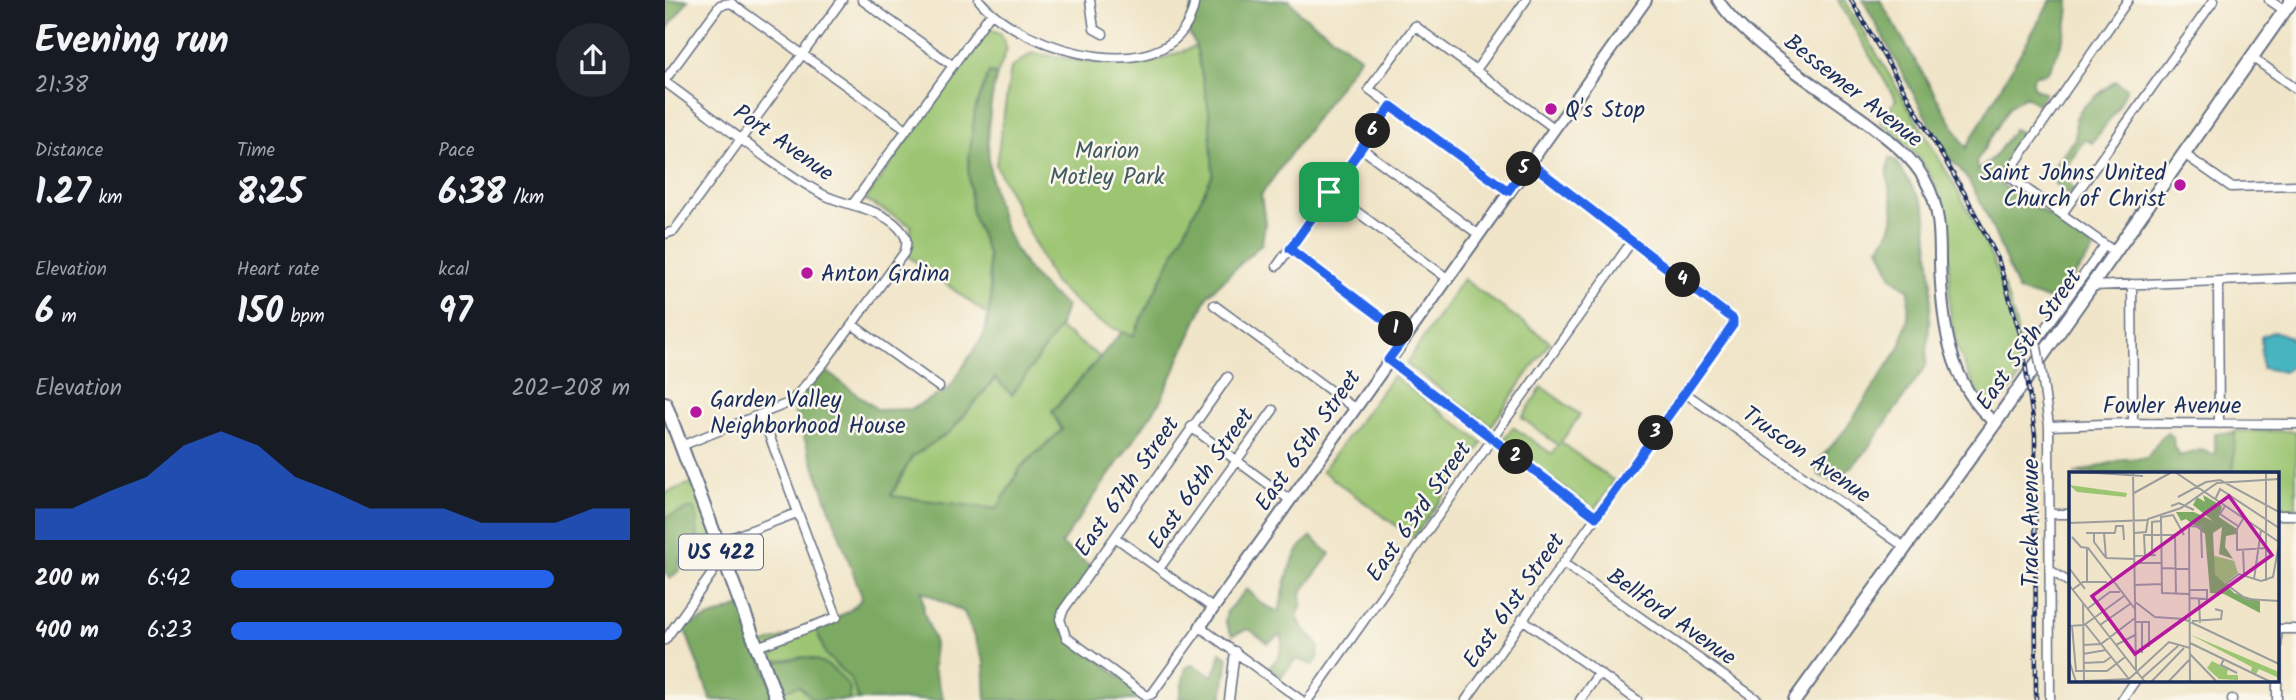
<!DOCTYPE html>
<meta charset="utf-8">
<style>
body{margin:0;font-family:Kalam,sans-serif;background:#242831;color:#f1f3f6;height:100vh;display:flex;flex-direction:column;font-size:26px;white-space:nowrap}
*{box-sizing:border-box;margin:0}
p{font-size:23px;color:#9ea1a6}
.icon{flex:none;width:38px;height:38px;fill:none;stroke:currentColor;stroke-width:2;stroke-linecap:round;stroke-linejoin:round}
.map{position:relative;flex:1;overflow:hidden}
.side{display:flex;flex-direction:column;background:#171b24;width:665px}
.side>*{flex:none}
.pin{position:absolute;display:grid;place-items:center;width:60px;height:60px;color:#fff;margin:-30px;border-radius:14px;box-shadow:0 4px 10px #0006}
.km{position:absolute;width:35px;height:35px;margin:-18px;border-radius:50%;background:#222;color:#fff;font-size:19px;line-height:35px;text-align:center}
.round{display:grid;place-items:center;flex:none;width:74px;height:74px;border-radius:37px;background:#242831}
.overview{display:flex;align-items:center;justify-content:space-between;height:119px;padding:0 35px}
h1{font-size:38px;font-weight:600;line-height:52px}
.figures{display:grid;grid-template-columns:repeat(3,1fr);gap:10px;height:119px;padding:7px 35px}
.figures div{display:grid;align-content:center}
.figures b{font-size:35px;font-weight:600}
.figures small{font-size:19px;font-weight:400}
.figures p{font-size:19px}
.chart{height:196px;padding:14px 35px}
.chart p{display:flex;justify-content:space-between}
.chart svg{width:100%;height:126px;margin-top:7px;fill:#2563eb;opacity:.7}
ul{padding:0 35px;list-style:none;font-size:23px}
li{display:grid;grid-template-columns:112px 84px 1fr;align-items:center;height:52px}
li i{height:18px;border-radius:9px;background:#2563eb}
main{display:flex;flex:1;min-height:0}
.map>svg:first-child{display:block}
.green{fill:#9cc572;stroke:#5c7a68;stroke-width:2}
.forest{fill:#7daa64;stroke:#4c6c61;stroke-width:2}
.water{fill:#46b5bf;stroke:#30728e;stroke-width:2}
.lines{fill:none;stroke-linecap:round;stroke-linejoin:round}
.street-casing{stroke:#666f83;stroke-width:11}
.secondary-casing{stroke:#666f83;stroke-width:14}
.primary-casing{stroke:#666f83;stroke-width:16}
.street{stroke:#fff;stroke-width:8}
.secondary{stroke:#fff;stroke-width:10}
.primary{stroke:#fff;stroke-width:12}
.rail-casing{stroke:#1b2f5e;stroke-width:4.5}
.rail{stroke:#fbf7ec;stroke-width:2;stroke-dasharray:5;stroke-linecap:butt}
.street-bridge-casing{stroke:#666f83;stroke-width:11;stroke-linecap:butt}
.street-bridge{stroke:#fff;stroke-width:8}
.route-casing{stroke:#fff;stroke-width:14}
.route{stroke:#2563eb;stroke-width:9}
.poi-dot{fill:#b5179e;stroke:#fbf7ec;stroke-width:2.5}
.labels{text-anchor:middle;stroke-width:5;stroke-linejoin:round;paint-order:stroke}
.shield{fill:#fbf7ec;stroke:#5e6b89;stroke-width:2}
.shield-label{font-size:21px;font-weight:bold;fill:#1b2f5e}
.street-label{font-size:23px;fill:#1b2f5e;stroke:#fbf7ec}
.poi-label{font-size:23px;fill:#1b2f5e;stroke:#fbf7ec;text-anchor:start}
.park-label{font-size:23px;fill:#425c64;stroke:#fbf7ec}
.inset-road{fill:none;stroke:#9b9c9e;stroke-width:2}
.view{fill:#b5179e;fill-opacity:0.15;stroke:#b5179e;stroke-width:3.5}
.inset-edge{fill:none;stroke:#1b2f5e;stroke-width:3.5}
</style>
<main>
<section class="side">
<div class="overview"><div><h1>Evening run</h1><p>21:38</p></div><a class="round"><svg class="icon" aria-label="share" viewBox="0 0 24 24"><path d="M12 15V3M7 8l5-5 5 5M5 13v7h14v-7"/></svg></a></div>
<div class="figures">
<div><p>Distance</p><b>1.27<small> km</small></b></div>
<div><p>Time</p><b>8:25</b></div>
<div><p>Pace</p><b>6:38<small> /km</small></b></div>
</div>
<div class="figures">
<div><p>Elevation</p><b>6<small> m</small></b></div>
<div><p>Heart rate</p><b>150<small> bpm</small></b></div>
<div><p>kcal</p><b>97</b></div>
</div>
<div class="chart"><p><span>Elevation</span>202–208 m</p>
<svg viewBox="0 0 160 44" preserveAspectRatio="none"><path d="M0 44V33L10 33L20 27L30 22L40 11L50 6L60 11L70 22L80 27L90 33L100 33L110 33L120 38L130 38L140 38L150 33L160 33V44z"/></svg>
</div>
<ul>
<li><b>200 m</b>6:42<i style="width:81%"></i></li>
<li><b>400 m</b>6:23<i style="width:98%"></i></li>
</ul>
</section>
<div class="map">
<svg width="1631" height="700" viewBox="0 0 1631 700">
<rect width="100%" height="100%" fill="#fbf7ec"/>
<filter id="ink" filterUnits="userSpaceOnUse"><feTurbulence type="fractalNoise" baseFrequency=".0143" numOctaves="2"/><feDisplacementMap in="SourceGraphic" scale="14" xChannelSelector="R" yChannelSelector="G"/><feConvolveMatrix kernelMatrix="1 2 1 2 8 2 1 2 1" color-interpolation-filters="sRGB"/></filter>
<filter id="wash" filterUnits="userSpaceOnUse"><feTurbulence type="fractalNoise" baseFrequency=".00686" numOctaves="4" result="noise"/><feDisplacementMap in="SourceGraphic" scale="28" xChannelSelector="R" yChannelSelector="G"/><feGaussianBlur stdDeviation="1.57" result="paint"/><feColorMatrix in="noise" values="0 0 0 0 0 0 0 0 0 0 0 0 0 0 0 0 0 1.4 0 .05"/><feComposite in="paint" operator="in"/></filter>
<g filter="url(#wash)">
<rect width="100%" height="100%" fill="#f0e5c8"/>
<!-- green -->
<path class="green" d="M1173 0H1180C1206 44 1232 89 1259 133 1295 194 1357 295 1356 368 1355 383 1340 398 1328 405L1317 400C1302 375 1291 349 1286 320 1283 304 1285 287 1284 271 1282 201 1273 165 1215 122L1231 100Z
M323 27 336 34 342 49 332 75 325 72 307 213 323 254 326 299 323 315 239 253 247 226 200 200Z
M531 46 544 111 550 170 468 337 432 321 389 283 331 165 346 68 367 53 444 64 489 62Z
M798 279 885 342 826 426 741 364Z
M394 328 435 357 387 411 397 430 356 467 332 509 226 496 247 457 286 431 331 378 347 395Z
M728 376 818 443 748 538 657 471Z
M877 387 915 415 896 442 949 481 929 510 837 441 848 427 887 454 893 445 857 418Z
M1570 431H1631V508H1612V474H1568Z
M29 482 52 543 0 562V493Z
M150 626 161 655 186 679 194 700H112L92 647Z"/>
<!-- forest -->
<path class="forest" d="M0 0H23L0 32Z
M530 0H624L635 13 695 57 596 195 600 223 597 243 543 295 495 402 396 544 428 568 399 609 396 628 474 693 470 700H321L319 662 299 612 257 591 259 613 269 640 268 669 279 700H194L186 679 161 655 150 626C165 620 189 613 197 597L126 402 156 367 213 410 246 409 283 390 320 333 326 299 323 254 307 213 303 167 310 110 324 72 332 75C310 157 329 254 401 306L394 328 347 395 330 378 286 431 247 457 226 496 332 509 356 467 397 430 387 412 457 332 468 336 548 174 544 111 531 46 520 26Z
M1198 0H1215L1301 148 1386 0H1404C1404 27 1396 50 1382 73L1371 75 1367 79 1368 87 1380 93 1373 105 1361 96 1345 106 1311 162 1313 171 1331 155 1349 129 1361 135 1336 169 1334 183 1416 236 1429 250 1395 293 1385 300 1353 291C1339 258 1312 177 1283 158Z
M1450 81 1462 88 1452 110 1427 143 1419 139 1395 177 1409 188 1404 195 1390 184 1387 168 1410 138 1411 118 1417 108Z
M1225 158 1231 161 1260 207 1267 284 1261 366 1198 455 1176 477 1166 481 1154 475 1150 465 1181 429 1235 347 1243 317 1244 290 1227 277 1214 247C1246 207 1214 196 1225 158Z
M1503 433 1508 437 1509 447 1515 456 1536 450 1550 455V433H1570L1568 474H1409L1459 459 1482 458 1498 435Z
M28 507 32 517 33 554 15 560 14 570 5 579 0 572V518Z
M646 537 665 554 636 593 637 604 632 616 637 627 654 646 653 658 648 665 631 659 616 677 604 667 614 657 618 640 615 635 603 643 584 629 567 635 560 621 562 611 582 589 597 604 614 612C619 589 625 550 646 537Z
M76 606 112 700H46L19 627Z
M555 652 563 657 557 700 514 699 521 667 528 665 547 676 553 665Z
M139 657C161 661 172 670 185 688L184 700H149L134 686 120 690 111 662Z"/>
<!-- water -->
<path class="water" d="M1609 331 1625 337 1631 348 1628 365 1619 372 1597 368 1596 337Z"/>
</g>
<g filter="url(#ink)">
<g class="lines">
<defs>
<path id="street" d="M197 0 287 65
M314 0C357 52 515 98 530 0
M425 0 429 29 438 34
M1604 0 1620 11
M66 3 240 128
M1587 57 1631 89
M811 70 861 0
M0 80 55 5 66 3
M0 82C50 118 104 164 157 194 181 207 222 208 238 233 243 239 242 246 239 253L159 363 126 402 16 446
M696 148 813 234
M1519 154 1566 187 1631 185
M843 191 704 89 750 26 889 128
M665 192 782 278
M187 205 326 13
M1397 214 1549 0
M0 234 9 231 177 0
M625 249 741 336
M1450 252 1342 175 1463 0
M612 266 726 106
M1553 283 1554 424
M1467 284 1468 423
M1427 286 1631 278
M549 305 689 408
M188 325 274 387
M1372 347 1371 342 1440 245
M723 360 931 517
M1377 375 1384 426 1385 700
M563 377 399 609 395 619 401 637 482 696 487 694 535 627 636 700
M1020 393 1241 548
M1384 426 1468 423 1631 424
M526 427 625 500
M1386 514H1405
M1612 515H1631
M450 537 549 609
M52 543 132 513
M898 563 1093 700
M494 569 608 410
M1385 570 1405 583
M857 619 972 700
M1612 629V700
M1612 629H1631
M0 640 58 558
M92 647 172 617 97 416
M564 700 570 651
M643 700 967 241
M801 700 1069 322 1062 313 864 162
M915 700 934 673
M1457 700 1470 681
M1567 700V699"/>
<path id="secondary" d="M1053 0C1080 42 1161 92 1204 124 1226 141 1246 156 1260 180 1275 206 1275 234 1275 263 1277 321 1283 383 1330 423
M535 627 981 0"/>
<path id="primary" d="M0 403 112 700
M1130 700 1330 423 1627 0"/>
</defs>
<!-- street casing -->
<use href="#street" class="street-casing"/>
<!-- secondary casing -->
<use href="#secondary" class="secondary-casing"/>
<!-- primary casing -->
<use href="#primary" class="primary-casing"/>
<!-- street -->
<use href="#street" class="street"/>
<!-- secondary -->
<use href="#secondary" class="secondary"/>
<!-- primary -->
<use href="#primary" class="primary"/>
<defs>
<path id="rail" d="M1186 0 1301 196 1333 259 1357 340 1370 435 1371 700"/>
</defs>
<!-- rail casing -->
<use href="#rail" class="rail-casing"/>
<!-- rail -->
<use href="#rail" class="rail"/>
<defs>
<path id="street-bridge" d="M1372 347 1377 375"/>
</defs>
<!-- street-bridge casing -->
<use href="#street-bridge" class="street-bridge-casing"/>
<!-- street-bridge -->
<use href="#street-bridge" class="street-bridge"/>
</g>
</g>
<g class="lines" filter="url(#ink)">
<defs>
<path id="route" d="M726 106 843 191 864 162 1068 319V325L931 517 723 360 741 336 625 249Z"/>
</defs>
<!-- route casing -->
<use href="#route" class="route-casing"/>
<!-- route -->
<use href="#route" class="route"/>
</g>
<!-- markers -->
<g class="poi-dot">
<circle cx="886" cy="109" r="7"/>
<circle cx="1515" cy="185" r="7"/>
<circle cx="142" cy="273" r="7"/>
<circle cx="31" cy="412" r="7"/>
</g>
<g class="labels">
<!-- shield labels -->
<rect class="shield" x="14" y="534.5" width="84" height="35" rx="5"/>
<g class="shield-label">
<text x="56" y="559">US 422</text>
</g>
<!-- street labels -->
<g class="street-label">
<text transform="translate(1189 90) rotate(38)" y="8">Bessemer Avenue</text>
<text transform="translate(119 142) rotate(35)" y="8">Port Avenue</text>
<text transform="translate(1363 339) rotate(-55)" y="8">East 55th Street</text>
<text x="1507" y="413">Fowler Avenue</text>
<text transform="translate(642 440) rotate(-55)" y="8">East 65th Street</text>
<text transform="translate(1142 454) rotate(35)" y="8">Truscon Avenue</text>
<text transform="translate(535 478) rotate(-55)" y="8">East 66th Street</text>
<text transform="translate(461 486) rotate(-55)" y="8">East 67th Street</text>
<text transform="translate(753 511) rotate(-55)" y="8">East 63rd Street</text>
<text transform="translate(1365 523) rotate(-90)" y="8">Track Avenue</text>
<text transform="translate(848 600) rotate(-55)" y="8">East 61st Street</text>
<text transform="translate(1007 616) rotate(35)" y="8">Bellford Avenue</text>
</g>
<!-- poi labels -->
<g class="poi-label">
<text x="900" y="117">Q's Stop</text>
<text x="1501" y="180" text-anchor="end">Saint Johns United<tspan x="1501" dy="26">Church of Christ</tspan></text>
<text x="156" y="281">Anton Grdina</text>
<text x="45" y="407">Garden Valley<tspan x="45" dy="26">Neighborhood House</tspan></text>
</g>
<!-- park labels -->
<g class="park-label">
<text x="442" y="158">Marion<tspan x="442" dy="26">Motley Park</tspan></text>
</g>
</g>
<!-- overview -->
<g transform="translate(1404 472)">
<rect width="210" height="210" fill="#f0e5c8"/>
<path d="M0 13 58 21 57 25 8 20ZM143 83 165 89 169 101 155 112 146 102ZM120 162 210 200V206L190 197 187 202 182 199 183 195ZM143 189 159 197 158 203H169V208L150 207 138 196Z" fill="#9cc572"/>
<path d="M134 23 153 34 150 45 168 57 167 62 157 64 156 75 171 97 164 87 150 82 153 55 144 61 146 102 165 121 191 129V141L155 122 141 121 136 62 117 47 112 49 107 40H125L144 49 124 33 128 25 136 30Z" fill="#7daa64"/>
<path class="inset-road" d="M12 0 74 4M64 0 67 198M106 0 210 70M166 0 210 1M197 0V109M65 21 103 0M109 25 137 10 151 8 210 40M146 28 151 17 210 56M102 34 110 31 125 38M156 34 151 42 169 54M174 47 168 57V78L198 76M0 51 80 48M17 61H46M25 61V70L37 86M35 61 37 86M46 61 47 54H54L55 68M65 61 77 60 79 47 112 36 148 11 210 7M74 63H109M75 63 76 84M106 63 107 122M115 63 104 43 92 45 93 121 120 122M3 65 12 75 19 76 66 137M210 72 204 105 192 109 170 102 157 112 177 127 210 129M18 75V110M174 77 175 102M83 83V50L92 49M65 84 87 83M37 86 65 87M65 91H93M0 96 16 117M93 96 120 97M185 107 192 58M0 113 76 210M65 113 93 112M3 118 14 110H38M120 126 138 127V118H120M130 127 131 151M65 129 86 145 115 147 210 192M14 132 15 210M18 137 41 120H51M25 146 55 124M123 149 152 147 153 139 146 137M66 150H80V175M73 150V181M16 152 60 207M31 153 61 132M0 154 15 153 25 146M3 154 7 199H38L56 185M121 171 202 210M14 173 32 172 66 146M47 173 66 163M14 182 37 178M121 182 148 210M155 187 152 193 168 201M0 188 7 210M14 191 35 190 42 185M73 206 109 174M60 207 100 170 121 176M15 209 60 207M82 210 115 176M99 210 121 187M121 210 120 54 132 55 133 86"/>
<path class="view" d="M160 24 203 83 66 182 23 124Z"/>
<rect width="210" height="210" class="inset-edge"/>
</g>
</svg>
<div class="pin" style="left:664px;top:192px;background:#1e9e55"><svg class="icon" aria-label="arrive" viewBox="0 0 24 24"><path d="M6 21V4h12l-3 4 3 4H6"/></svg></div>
<b class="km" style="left:731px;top:329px">1</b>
<b class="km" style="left:851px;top:457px">2</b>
<b class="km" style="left:991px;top:433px">3</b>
<b class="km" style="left:1018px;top:280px">4</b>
<b class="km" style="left:859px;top:169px">5</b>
<b class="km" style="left:708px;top:131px">6</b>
</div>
</main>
